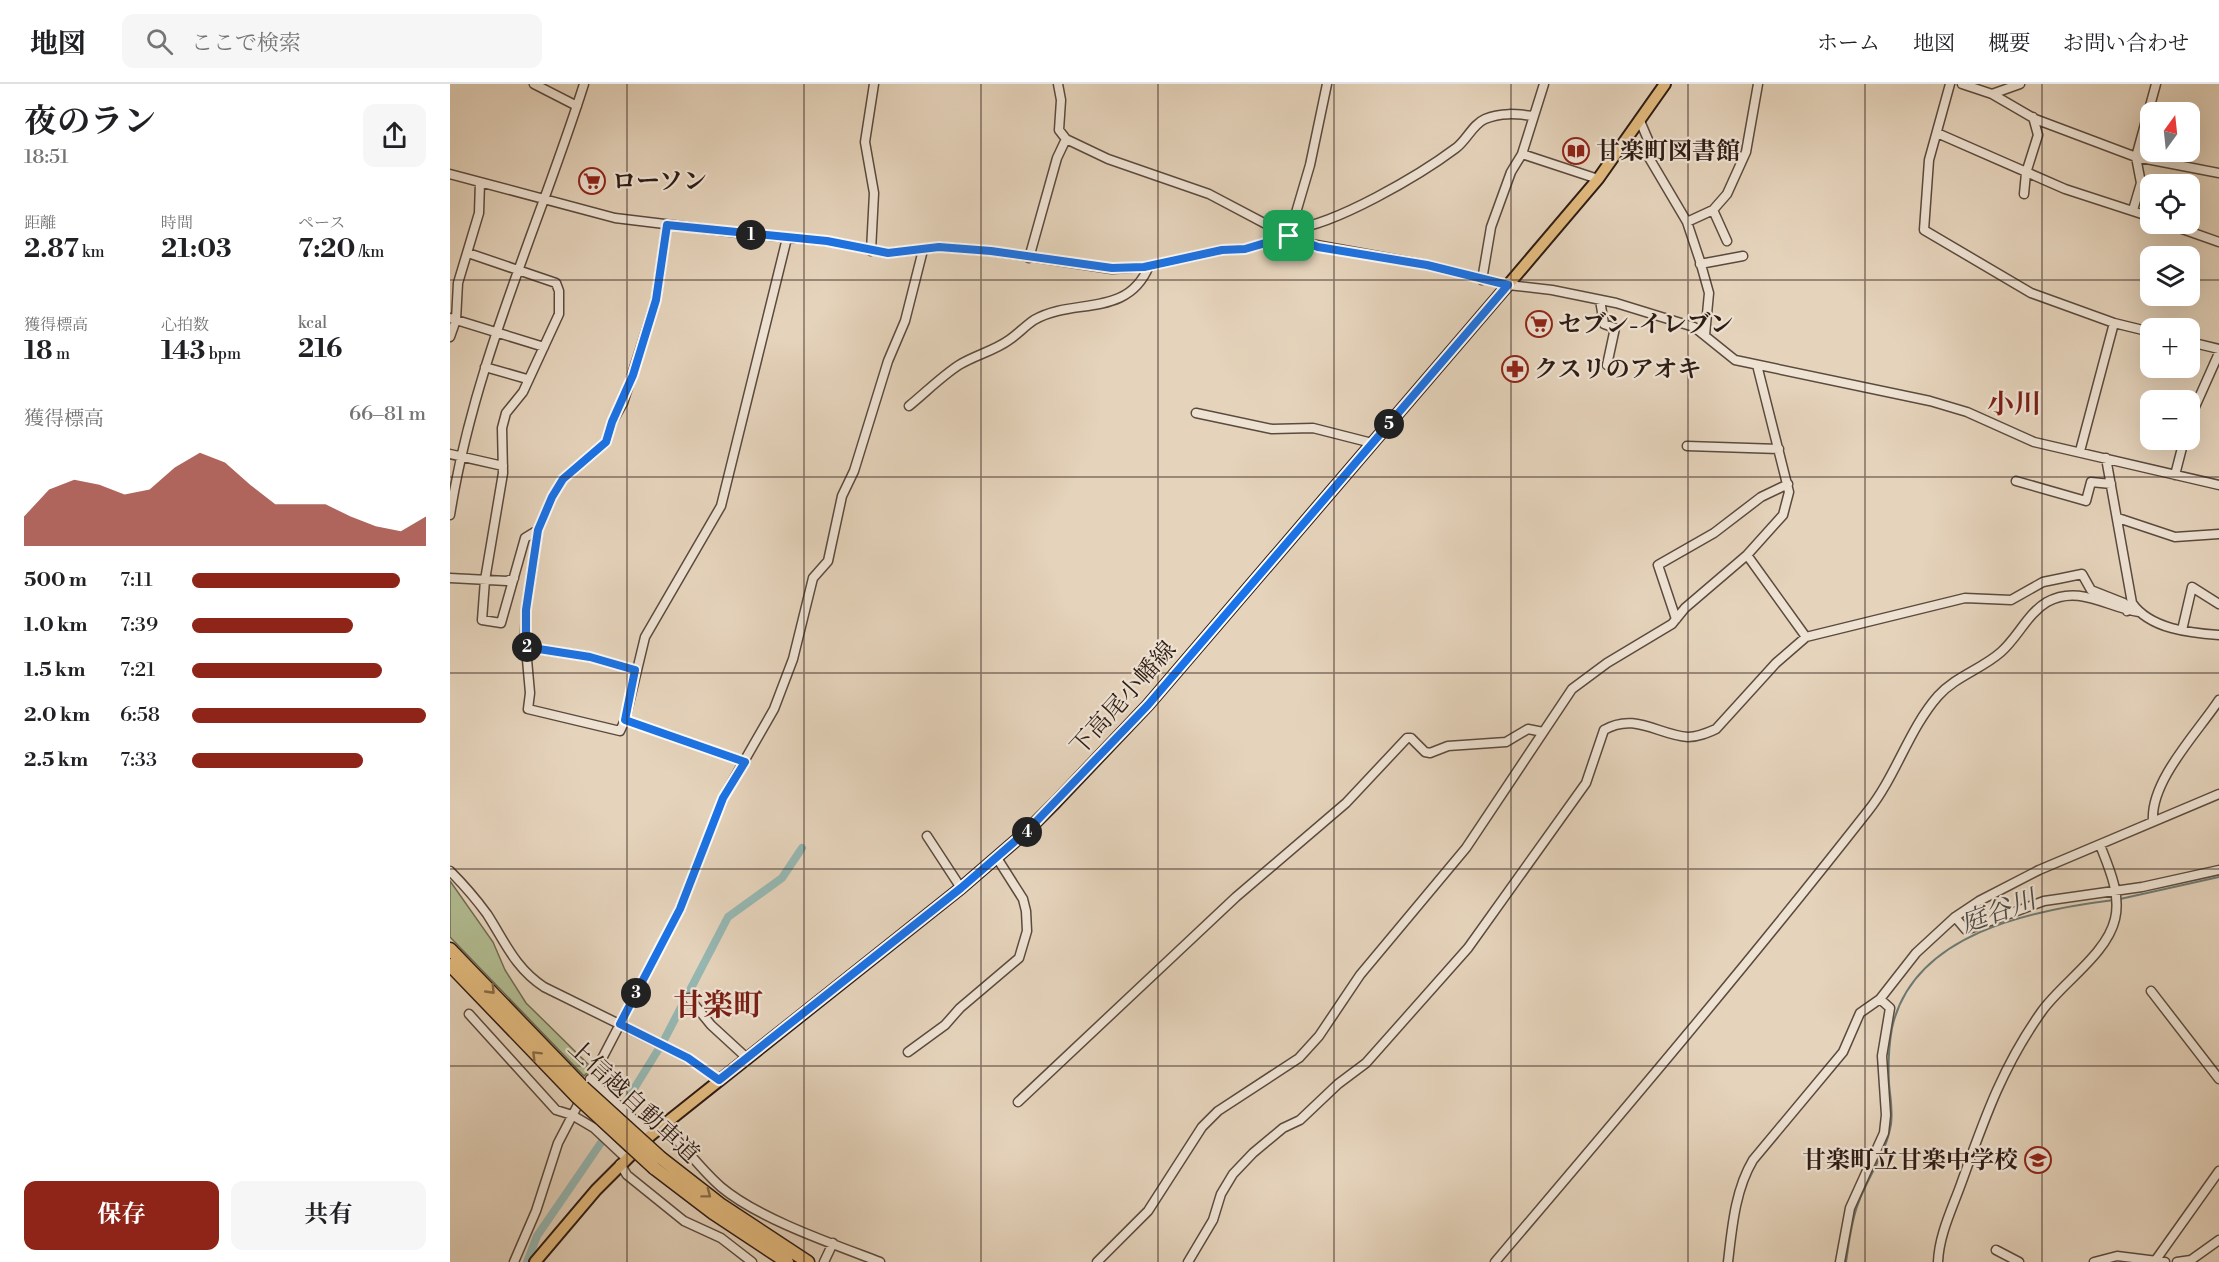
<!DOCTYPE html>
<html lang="ja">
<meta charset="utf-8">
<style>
body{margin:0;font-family:"Libre Bodoni","Noto Serif JP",serif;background:#f6f6f6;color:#202124;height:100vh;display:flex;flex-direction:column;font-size:22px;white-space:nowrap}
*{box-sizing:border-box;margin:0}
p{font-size:20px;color:#757577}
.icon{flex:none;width:33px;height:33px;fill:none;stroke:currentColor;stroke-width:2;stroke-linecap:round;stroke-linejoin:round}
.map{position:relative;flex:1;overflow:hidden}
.side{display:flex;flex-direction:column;background:#fff;width:450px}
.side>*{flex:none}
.needle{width:39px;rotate:15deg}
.buttons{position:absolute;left:1690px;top:18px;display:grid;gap:12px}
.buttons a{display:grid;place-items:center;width:60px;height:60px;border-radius:12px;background:#fff;box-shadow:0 6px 24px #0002;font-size:30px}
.pin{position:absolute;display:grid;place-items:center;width:51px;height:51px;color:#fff;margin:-26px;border-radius:12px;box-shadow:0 3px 9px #0006}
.km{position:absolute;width:30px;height:30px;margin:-15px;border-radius:50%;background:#222;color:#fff;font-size:16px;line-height:30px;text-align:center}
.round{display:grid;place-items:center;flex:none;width:63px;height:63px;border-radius:12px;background:#f6f6f6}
.headline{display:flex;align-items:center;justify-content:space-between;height:102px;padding:0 24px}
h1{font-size:33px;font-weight:700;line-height:45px}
.metrics{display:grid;grid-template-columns:repeat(3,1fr);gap:9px;height:102px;padding:6px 24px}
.metrics div{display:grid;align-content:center}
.metrics b{font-size:26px;font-weight:700}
.metrics small{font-size:16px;font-weight:400}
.metrics p{font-size:16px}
.chart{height:168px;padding:12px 24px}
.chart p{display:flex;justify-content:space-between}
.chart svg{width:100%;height:108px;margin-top:6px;fill:#8f2418;opacity:.7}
.primary-button{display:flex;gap:12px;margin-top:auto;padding:12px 24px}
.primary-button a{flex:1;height:69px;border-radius:12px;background:#8f2418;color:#fff;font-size:24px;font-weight:700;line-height:69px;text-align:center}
.primary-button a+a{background:#f6f6f6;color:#202124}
ul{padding:0 24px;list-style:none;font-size:20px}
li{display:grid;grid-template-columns:96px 72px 1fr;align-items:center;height:45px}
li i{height:15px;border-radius:8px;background:#8f2418}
header{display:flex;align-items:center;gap:36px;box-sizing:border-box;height:84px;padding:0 30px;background:#fff;border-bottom:2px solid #e0e0e0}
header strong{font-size:28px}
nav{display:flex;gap:33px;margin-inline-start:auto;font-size:21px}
.search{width:420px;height:54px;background:#f6f6f6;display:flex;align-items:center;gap:15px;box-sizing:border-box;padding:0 21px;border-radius:12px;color:#757577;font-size:22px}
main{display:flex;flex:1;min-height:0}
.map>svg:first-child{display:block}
.green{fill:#b2bd92;stroke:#706c54;stroke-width:1.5}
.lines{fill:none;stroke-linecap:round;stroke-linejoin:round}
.stream{stroke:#6c7973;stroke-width:2}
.canal{stroke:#96b7b2;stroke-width:8}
.minor-casing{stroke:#5b4a3e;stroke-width:11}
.major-casing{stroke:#2d1c15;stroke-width:14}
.highway-casing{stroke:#2d1c15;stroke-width:15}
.minor{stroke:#eee2d3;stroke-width:8}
.major{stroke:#e2ba7e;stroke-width:10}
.highway{stroke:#e2ba7e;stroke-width:12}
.highway-bridge-casing{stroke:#2d1c15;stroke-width:15;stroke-linecap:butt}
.highway-bridge{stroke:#e2ba7e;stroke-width:12}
.oneway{stroke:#886b4a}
.route-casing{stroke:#fff;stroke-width:12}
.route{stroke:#1a73e8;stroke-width:8}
.grid{fill:none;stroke:#2d1c15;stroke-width:1.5;stroke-opacity:0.55}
.labels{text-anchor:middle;stroke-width:4.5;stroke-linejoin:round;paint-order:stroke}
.poi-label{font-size:24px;font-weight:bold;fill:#2d1c15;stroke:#eee2d3;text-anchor:start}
.street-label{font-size:24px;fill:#2d1c15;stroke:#eee2d3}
.water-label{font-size:26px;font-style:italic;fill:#4c4a44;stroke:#eee2d3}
.quarter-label{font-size:27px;font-weight:bold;fill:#7a1f14;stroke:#eee2d3}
.district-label{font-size:30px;font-weight:bold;fill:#7a1f14;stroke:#eee2d3}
</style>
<header>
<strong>地図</strong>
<div class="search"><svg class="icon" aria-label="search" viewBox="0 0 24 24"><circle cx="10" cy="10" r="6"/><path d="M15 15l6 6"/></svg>ここで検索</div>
<nav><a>ホーム</a><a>地図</a><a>概要</a><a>お問い合わせ</a></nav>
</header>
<main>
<section class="side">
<div class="headline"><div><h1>夜のラン</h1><p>18:51</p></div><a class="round"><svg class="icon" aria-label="share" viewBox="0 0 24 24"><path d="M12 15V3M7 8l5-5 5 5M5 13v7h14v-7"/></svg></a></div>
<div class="metrics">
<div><p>距離</p><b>2.87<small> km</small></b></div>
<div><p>時間</p><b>21:03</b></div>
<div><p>ペース</p><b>7:20<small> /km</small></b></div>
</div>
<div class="metrics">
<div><p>獲得標高</p><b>18<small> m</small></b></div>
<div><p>心拍数</p><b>143<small> bpm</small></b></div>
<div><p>kcal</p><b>216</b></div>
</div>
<div class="chart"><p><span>獲得標高</span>66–81 m</p>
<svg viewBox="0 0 160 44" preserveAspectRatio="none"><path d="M0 44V32L10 21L20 17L30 19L40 23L50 21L60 12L70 6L80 10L90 19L100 27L110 27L120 27L130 32L140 36L150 38L160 32V44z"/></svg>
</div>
<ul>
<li><b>500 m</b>7:11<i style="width:89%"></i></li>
<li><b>1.0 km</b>7:39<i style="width:69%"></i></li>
<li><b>1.5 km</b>7:21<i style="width:81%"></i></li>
<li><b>2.0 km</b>6:58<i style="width:100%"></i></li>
<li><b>2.5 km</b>7:33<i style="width:73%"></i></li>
</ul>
<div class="primary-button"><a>保存</a><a>共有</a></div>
</section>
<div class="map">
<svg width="1769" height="1178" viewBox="0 0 1769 1178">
<rect width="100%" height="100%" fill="#e5d3bb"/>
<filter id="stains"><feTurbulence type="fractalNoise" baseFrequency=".00333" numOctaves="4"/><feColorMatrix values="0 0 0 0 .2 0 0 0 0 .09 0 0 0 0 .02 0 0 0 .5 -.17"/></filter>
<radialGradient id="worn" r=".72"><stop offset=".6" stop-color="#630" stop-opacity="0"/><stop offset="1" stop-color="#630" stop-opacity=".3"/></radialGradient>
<!-- green -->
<path class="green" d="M0 797 43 858 55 886 76 919 142 984 134 992 0 853Z"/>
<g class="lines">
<!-- stream -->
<path class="stream" d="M1670 815 1769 793
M1396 1178C1399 1159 1401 1138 1408 1120 1418 1092 1436 1070 1441 1040 1443 1027 1440 1012 1439 999 1438 982 1439 961 1442 944 1463 849 1582 826 1664 816"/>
<!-- canal -->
<path class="canal" d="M169 1029 213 958 278 833 332 794 352 764
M77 1178 87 1152 157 1050"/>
<defs>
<path id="minor" d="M84 0 127 22
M608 0 611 16 609 46 616 55 658 75 759 110 850 158 977 181 1058 201 1102 206 1166 219 1244 243 1285 276 1480 317 1517 328 1584 358 1769 401
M1500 0 1479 76 1474 146 1581 209 1664 239 1701 248
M1512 0 1542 10 1585 35 1686 73 1769 89
M1542 10 1570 0
M1190 37 1199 58 1198 72 1237 138 1250 177 1259 209 1255 251
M1487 49 1615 105 1701 133
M1072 70 1148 95
M0 90 165 134 289 149 377 157 438 169 489 163 541 167 662 185 694 183 772 166 795 165 839 152
M1574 110 1576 89 1588 51 1583 33
M1263 126 1277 157
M1683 126 1691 99 1686 73 1706 0
M1237 138 1263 126 1277 110 1296 68 1308 0
M1718 140 1769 158
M217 141 206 216 173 319 162 338 156 358 113 395 102 413 88 446 76 526 75 553 80 609 78 625 170 647 175 636 195 553 271 422 337 154
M842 145C885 141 970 91 1006 64 1016 57 1023 40 1035 35 1051 28 1067 30 1084 32
M840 149 860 81 877 0
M421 167 424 109 415 58 424 0
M18 169 106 199 109 207V230L73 308 56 329 52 344 53 389 35 496 32 536 51 539 75 454 88 446
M579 174 607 74 616 55
M1250 180 1293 172
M1032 196 1041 143 1061 88 1072 70 1094 0
M1150 216 1154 240 1165 244 1157 281
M0 234 94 263
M0 253 6 236 8 199 29 129 30 98
M1740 258 1769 265
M35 283 77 295
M459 322C476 308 492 292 509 281 525 271 544 267 559 256 568 250 575 242 584 236 623 213 677 235 699 182
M746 329 822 345 863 344 922 359
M1740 334 1769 269
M1237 362 1329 365
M1630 367 1664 239
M0 370 53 382
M1656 374 1682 519C1700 545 1740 549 1769 551
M1725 391 1734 356
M1566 397 1636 417 1641 398 1661 400
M0 431C24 279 88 145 134 0
M1668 434 1725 453 1769 450
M1297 471 1356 553
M0 494 57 497 64 494
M1226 535 1208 481 1264 449 1311 413 1338 400
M1732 546 1742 503 1769 520
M76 563 140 573 185 586
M175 636 295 678
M1703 737C1700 697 1748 648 1769 616
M477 752 511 804
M0 787C13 800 26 815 37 830 55 858 65 884 94 903L238 974 269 996
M1505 833 1516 846 1594 817 1692 803 1769 786
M1701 907 1769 995
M239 914 261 941 298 975
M19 930 106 1026 122 1031 144 1044 176 1074
M458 968 495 941 510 924 569 874 577 847 576 827 573 815 547 774
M140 995 201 1051
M568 1018 786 813 896 719 957 654H961L975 668 980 669 998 662 1056 658 1078 645 1093 648
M213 1042C234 1061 250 1085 271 1103 309 1135 383 1160 430 1178
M170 1080 177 1091 234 1137 271 1154 302 1178
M1546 1166 1569 1178
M1705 1177 1769 1087
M64 1178 86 1127 108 1059 230 825 273 714 324 625 343 575 363 494 378 477 392 412 404 387 438 277 455 237 473 166
M374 1178 383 1159
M647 1178 698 1127 752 1043 768 1027 849 974 869 952 910 891 1016 764 1122 605 1157 579 1222 540 1235 524 1297 471 1333 431 1339 408 1307 281
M738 1178 763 1136 771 1110 783 1090 803 1069 833 1044 850 1036 888 1000 916 979 1018 864 1136 699 1154 646C1185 628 1208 651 1238 653 1248 653 1257 649 1266 645L1326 579 1356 553 1515 514 1561 516 1593 498 1632 490 1641 506 1674 519 1677 527
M1045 1178C1171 1030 1298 880 1418 727 1446 692 1459 645 1488 612 1506 592 1532 585 1551 568 1568 553 1578 529 1597 518 1629 500 1658 524 1689 528
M1278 1178C1282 1144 1285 1106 1303 1076L1393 968 1410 929 1430 915 1466 869 1505 833 1529 817 1589 786 1769 710
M1390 1178 1400 1124 1434 1049 1436 1031 1432 972 1440 924 1430 915
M1488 1178C1489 1151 1502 1125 1511 1100 1534 1036 1552 983 1592 927 1612 899 1657 870 1665 835 1671 810 1659 784 1650 761
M1644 1178 1667 1172 1715 1178
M1727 1178 1741 1176 1769 1156"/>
<path id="major" d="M85 1178 146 1106 201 1051 511 804 578 746 606 718 698 621 1058 201 1148 95 1215 0"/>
<path id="highway" d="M0 865 133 1003
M0 881 127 1013
M211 1074 270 1120 358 1178
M204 1084 263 1129 337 1178"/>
</defs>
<!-- minor casing -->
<use href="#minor" class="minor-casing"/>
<!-- major casing -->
<use href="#major" class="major-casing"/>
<!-- highway casing -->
<use href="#highway" class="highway-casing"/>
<!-- minor -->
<use href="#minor" class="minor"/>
<!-- major -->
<use href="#major" class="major"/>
<!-- highway -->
<use href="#highway" class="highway"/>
<defs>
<path id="highway-bridge" d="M133 1003 211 1074
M127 1013 204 1084"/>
</defs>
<!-- highway-bridge casing -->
<use href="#highway-bridge" class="highway-bridge-casing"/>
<!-- highway-bridge -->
<use href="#highway-bridge" class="highway-bridge"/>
</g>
<!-- one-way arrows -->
<defs><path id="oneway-chevron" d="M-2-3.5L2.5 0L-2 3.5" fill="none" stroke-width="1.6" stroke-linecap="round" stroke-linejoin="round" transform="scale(1.5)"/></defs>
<g class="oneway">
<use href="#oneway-chevron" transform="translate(41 906) rotate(46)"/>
<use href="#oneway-chevron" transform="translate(86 971) rotate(-135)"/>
<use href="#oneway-chevron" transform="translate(257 1110) rotate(37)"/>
</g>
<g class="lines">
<defs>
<path id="route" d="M217 141 377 157 438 169 489 163 541 167 662 184 694 183 772 166 795 165 839 152 868 163 977 181 1058 201 698 621 578 746 511 804 269 996 238 974 170 940 230 825 273 714 295 678 175 636 185 586 140 573 76 563V526L88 446 102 413 113 395 156 358 162 338 183 291 206 216Z"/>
</defs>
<!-- route casing -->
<use href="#route" class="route-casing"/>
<!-- route -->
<use href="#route" class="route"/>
</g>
<!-- grid -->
<path class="grid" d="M177 0V1178M354 0V1178M531 0V1178M708 0V1178M884 0V1178M1061 0V1178M1238 0V1178M1415 0V1178M1592 0V1178M0 196H1701M1740 196H1769M0 393H1769M0 589H1769M0 785H1769M0 982H1769"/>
<!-- icons -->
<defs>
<symbol id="library-ring" viewBox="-11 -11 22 22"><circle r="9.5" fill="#eee2d3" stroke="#8f2418" stroke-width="1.5"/><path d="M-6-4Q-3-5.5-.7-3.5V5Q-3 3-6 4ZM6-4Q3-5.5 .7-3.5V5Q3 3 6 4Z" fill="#8f2418"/></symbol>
<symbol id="supermarket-ring" viewBox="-11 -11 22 22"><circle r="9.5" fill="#eee2d3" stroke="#8f2418" stroke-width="1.5"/><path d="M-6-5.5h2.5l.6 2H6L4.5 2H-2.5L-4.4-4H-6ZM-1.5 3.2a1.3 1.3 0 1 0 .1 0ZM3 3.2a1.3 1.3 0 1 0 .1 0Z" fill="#8f2418"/></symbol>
<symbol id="pharmacy-ring" viewBox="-11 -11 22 22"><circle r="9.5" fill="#eee2d3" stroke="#8f2418" stroke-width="1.5"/><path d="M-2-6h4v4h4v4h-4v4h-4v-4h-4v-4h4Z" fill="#8f2418"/></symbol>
<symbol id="school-ring" viewBox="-11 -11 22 22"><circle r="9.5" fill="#eee2d3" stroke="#8f2418" stroke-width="1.5"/><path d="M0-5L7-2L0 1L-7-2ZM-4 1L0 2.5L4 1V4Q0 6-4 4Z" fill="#8f2418"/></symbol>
</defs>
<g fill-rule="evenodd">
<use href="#library-ring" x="1111" y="52" width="30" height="30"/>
<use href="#supermarket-ring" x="127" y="82" width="30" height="30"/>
<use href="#supermarket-ring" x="1074" y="225" width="30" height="30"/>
<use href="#pharmacy-ring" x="1050" y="270" width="30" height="30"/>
<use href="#school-ring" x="1573" y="1061" width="30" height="30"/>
</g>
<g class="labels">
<!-- poi labels -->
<g class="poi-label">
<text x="1146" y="75">甘楽町図書館</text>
<text x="162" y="105">ローソン</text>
<text x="1108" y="248">セブン-イレブン</text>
<text x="1084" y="293">クスリのアオキ</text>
<text x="1568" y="1084" text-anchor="end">甘楽町立甘楽中学校</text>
</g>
<!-- street labels -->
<g class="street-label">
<text transform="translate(673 614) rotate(-48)" y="8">下高尾小幡線</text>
<text transform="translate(184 1017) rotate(43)" y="8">上信越自動車道</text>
</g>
<!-- water labels -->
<g class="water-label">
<text transform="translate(1548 827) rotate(-20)" y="9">庭谷川</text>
</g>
<!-- quarter labels -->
<g class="quarter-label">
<text x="1564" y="329">小川</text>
</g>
<!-- district labels -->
<g class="district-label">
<text x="268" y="931">甘楽町</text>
</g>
</g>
<rect width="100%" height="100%" filter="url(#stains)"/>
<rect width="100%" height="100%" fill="url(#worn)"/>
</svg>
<div class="buttons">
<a><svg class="needle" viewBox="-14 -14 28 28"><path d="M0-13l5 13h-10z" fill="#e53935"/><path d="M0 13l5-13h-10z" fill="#757577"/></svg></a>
<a><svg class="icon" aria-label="locate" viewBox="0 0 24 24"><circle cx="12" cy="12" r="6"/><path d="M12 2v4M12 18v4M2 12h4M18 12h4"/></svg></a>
<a><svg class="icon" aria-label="layers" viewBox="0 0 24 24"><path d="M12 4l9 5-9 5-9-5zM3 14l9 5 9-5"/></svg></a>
<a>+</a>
<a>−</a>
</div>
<div class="pin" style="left:839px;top:152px;background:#1e9e55"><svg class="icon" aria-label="arrive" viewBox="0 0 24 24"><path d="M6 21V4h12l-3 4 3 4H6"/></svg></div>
<b class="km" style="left:301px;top:151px">1</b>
<b class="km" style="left:77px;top:563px">2</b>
<b class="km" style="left:186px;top:909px">3</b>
<b class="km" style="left:577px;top:748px">4</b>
<b class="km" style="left:939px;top:340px">5</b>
</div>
</main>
